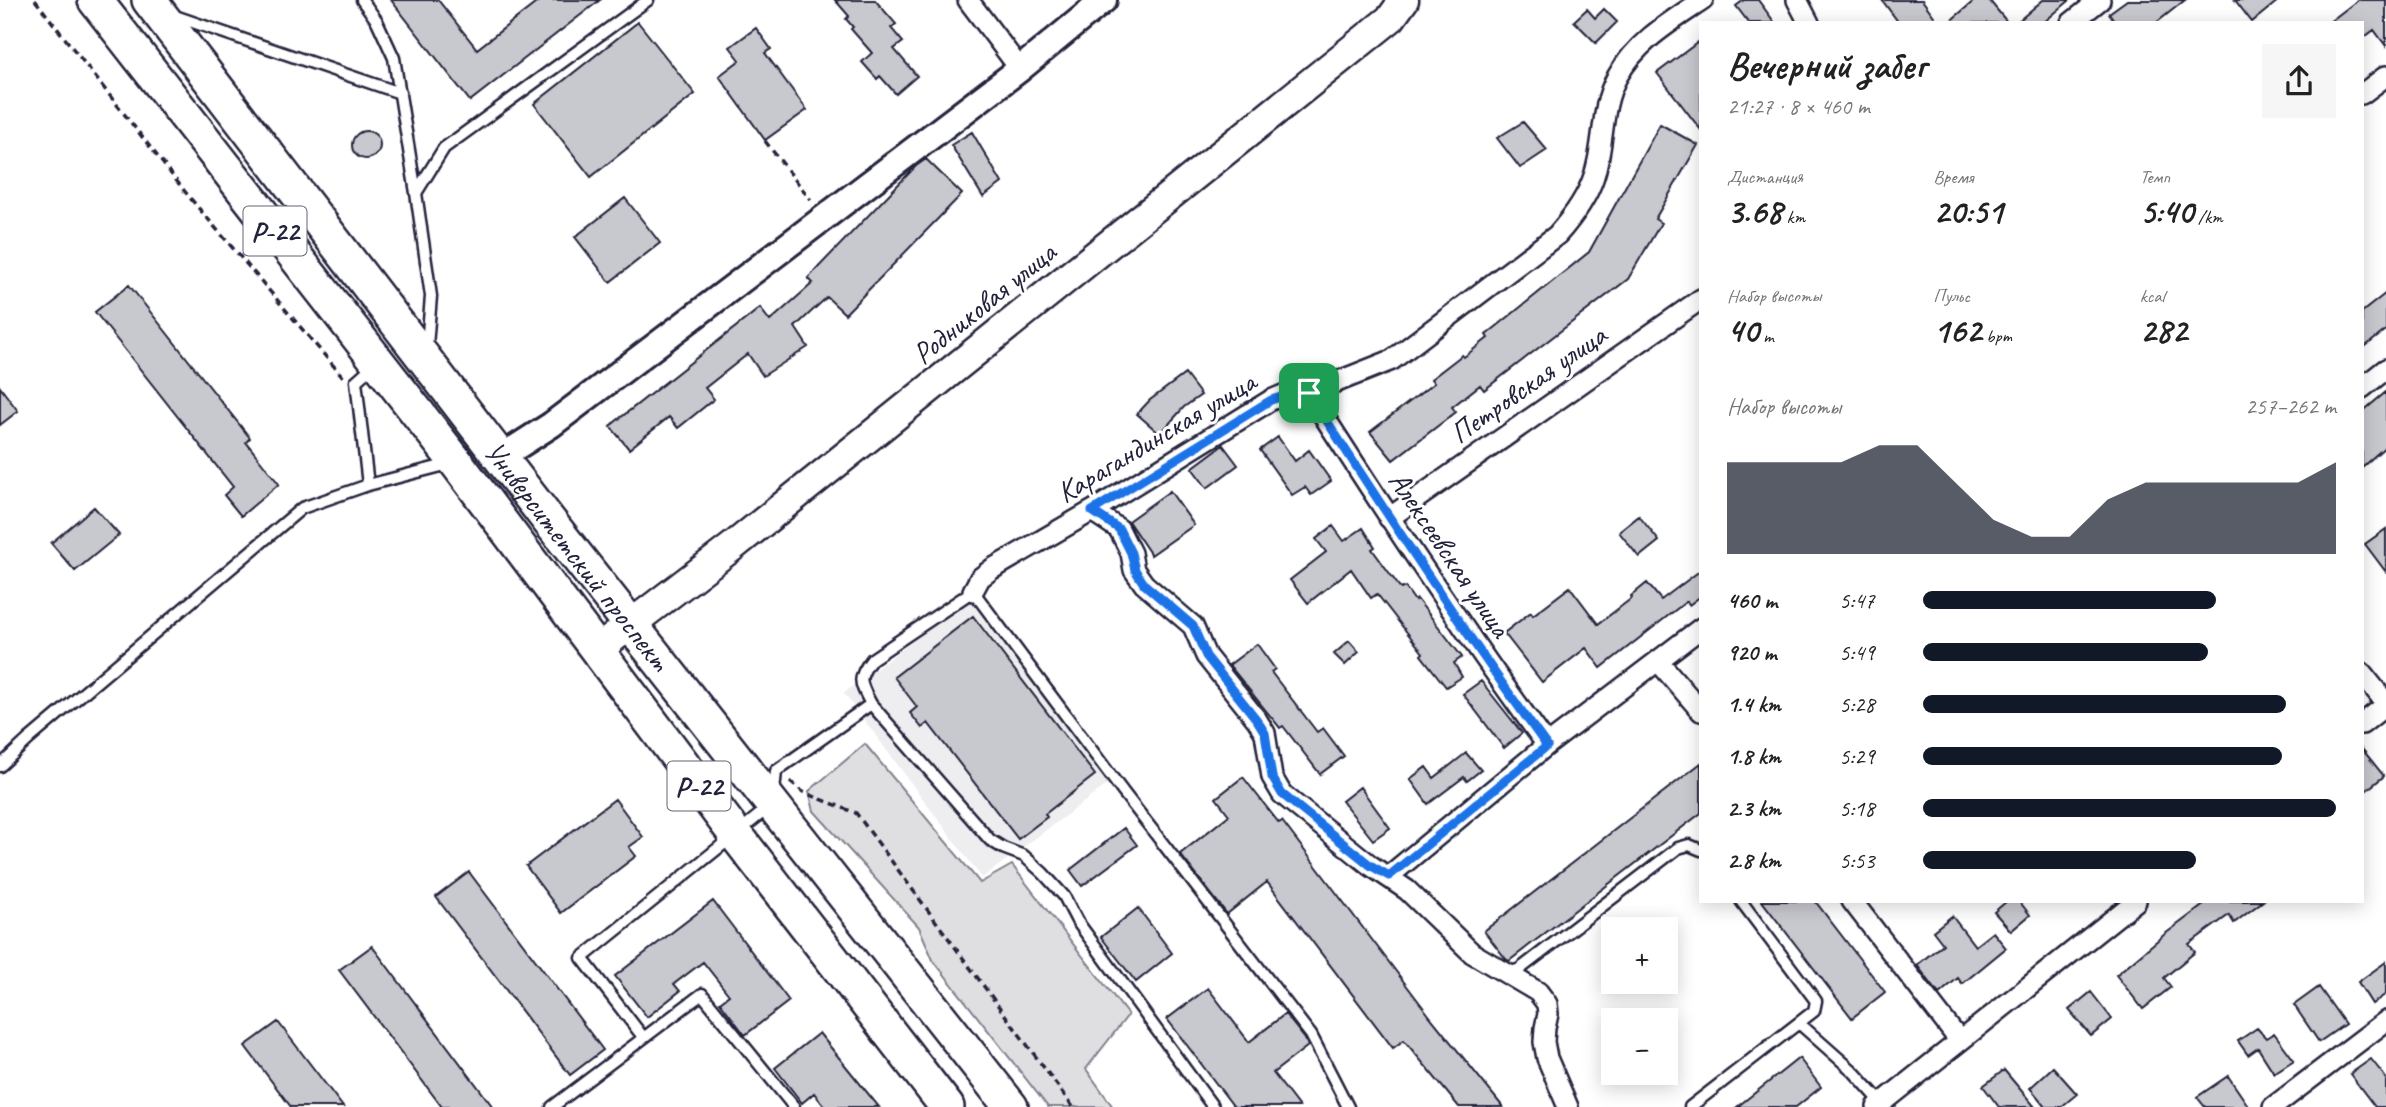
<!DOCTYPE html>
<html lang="ru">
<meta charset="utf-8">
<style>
body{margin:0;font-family:Caveat,sans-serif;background:#f6f6f6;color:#222;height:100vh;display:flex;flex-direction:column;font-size:26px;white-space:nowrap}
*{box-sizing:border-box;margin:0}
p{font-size:23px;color:#767676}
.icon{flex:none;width:38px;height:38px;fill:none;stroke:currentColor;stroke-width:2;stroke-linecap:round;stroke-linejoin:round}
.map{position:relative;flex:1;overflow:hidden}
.panel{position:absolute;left:1699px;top:21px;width:665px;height:882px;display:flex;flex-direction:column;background:#fff;border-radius:0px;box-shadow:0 4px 18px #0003}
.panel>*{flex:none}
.controls{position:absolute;left:1601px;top:917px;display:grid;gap:14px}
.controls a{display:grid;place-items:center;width:77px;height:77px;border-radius:0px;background:#fff;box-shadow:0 4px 18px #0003;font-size:35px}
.pin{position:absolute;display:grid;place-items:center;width:60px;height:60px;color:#fff;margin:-30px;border-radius:14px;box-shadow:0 4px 10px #0006}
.round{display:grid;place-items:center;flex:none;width:74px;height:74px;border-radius:0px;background:#f6f6f6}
.headline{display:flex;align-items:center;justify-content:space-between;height:119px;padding:0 28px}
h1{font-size:38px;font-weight:700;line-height:52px}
.metrics{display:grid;grid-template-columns:repeat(3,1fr);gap:10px;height:119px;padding:7px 28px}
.metrics div{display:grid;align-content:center}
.metrics b{font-size:35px;font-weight:700}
.metrics small{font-size:19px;font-weight:400}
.metrics p{font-size:19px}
.chart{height:196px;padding:14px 28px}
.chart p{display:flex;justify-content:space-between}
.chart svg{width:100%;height:126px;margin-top:7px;fill:#111827;opacity:.7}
ul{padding:0 28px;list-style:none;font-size:23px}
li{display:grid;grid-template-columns:112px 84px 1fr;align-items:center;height:52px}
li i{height:18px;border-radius:9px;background:#111827}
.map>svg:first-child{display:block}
.built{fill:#eeeef1}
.green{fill:#dfdfe2;stroke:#80808e;stroke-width:2}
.building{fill:#c8c8cf;stroke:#22223b;stroke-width:2}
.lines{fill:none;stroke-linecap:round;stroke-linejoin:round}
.service-casing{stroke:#22223b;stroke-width:15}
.minor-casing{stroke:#22223b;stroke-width:24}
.tertiary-casing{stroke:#22223b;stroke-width:30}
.secondary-casing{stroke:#22223b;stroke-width:33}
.trunk-casing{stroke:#22223b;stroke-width:38}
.path{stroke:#22223b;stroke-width:3.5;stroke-dasharray:7 5;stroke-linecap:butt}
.service{stroke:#fff;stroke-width:10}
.minor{stroke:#fff;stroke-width:19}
.tertiary{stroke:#fff;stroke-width:24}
.secondary{stroke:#fff;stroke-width:28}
.trunk{stroke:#fff;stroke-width:33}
.route-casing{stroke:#fff;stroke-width:14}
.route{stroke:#1a73e8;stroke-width:9}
.labels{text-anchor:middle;stroke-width:6;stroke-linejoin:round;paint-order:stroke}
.shield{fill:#fff;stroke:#646476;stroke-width:2}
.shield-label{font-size:28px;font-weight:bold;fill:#22223b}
.street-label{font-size:30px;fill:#22223b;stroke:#fff}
</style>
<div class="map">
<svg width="2386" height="1107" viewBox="0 0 2386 1107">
<rect width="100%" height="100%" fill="#fff"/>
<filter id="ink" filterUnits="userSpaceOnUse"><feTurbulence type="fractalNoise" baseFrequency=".0143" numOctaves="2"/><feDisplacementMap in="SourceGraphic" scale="14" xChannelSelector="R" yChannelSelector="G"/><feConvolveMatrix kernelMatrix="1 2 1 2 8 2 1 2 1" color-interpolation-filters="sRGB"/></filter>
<g filter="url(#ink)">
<!-- built -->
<path class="built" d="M977 593 1116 778 982 878 844 693Z"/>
<!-- green -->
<path class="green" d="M865 744 980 883 1012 865 1128 1015 1086 1069 1113 1107H1048L933 960 919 927 814 811 809 791Z"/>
<!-- building -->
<path class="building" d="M391 0H438L477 49 540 0H600L470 101Z
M835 0H875L896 24 891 28 903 42 894 49 917 76 896 94 880 76 877 79 862 62 872 53 851 29 853 27 846 19 849 16Z
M1744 0H1758L1775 23H1749L1736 6Z
M1882 0H1922L1939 23H1899Z
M1975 0H1989L2008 23H1948Z
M2043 0H2070L2043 23H2016Z
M2127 0H2185L2156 23H2116L2109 13Z
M2235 0H2279L2252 22Z
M2358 0H2386V46L2374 30 2362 39V23H2328Z
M1587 9 1595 18 1604 9 1617 22 1596 43 1574 21Z
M638 22 695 94 591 177 534 104Z
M756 28 771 49 765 53 807 110 765 140 719 76 740 60 730 47Z
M1701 40V130L1657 73Z
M1523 122 1547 150 1520 168 1497 138Z
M1660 124 1698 145 1655 219 1661 223 1628 279 1484 390 1480 385 1452 407 1456 412 1393 460 1370 432 1434 383 1431 379 1462 355 1464 357 1488 338 1486 335 1589 252Z
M352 145a14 14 0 1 1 28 0a14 14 0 1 1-28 0Z
M972 132 1002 183 983 197 951 145Z
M926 159 962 194 845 314 827 297 795 327 808 347 763 376 748 354 705 388 714 399 678 428 669 417 629 449 610 426 760 308 770 321 813 283 808 278 916 166Z
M625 198 660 243 610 282 575 237Z
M129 285 250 438 246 442 279 484 241 516 224 495 233 487 95 312Z
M2386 293V330L2362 349V312Z
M1185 374 1201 395 1184 407 1160 434 1137 414 1150 400Z
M0 387 18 411 0 425Z
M2386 392V446L2362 467V412Z
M1278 437 1295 461 1309 450 1331 481 1311 495 1305 487 1292 495 1260 450Z
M1223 445 1238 465 1207 488 1192 468Z
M1170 491 1194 525 1151 555 1128 521Z
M94 507 119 535 75 571 51 543Z
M1639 516 1659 541 1639 557 1619 532Z
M1333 526 1344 541 1363 528 1375 547 1372 549 1401 589 1405 587 1415 601 1417 599 1462 657 1454 663 1462 677 1446 687 1421 655 1423 653 1377 594 1371 598 1351 569 1308 603 1290 580 1326 552 1316 539Z
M2386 529V572L2365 544Z
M1701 570V596L1689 605 1687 601 1601 668 1586 648 1542 682 1504 633 1531 612 1533 615 1570 587 1598 624 1632 598 1631 596 1647 583 1661 600Z
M973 616 1095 775 1045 814 1047 817 1018 839 928 723 922 728 910 713 917 707 894 677Z
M1349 641 1359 652 1345 665 1334 654Z
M1257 644 1275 669 1271 672 1317 732 1323 728 1344 756 1320 774 1283 726 1280 728 1229 665Z
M1481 681 1522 733 1504 748 1463 694Z
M2362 749 2384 776 2362 794Z
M1466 753 1481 770 1467 781 1464 777 1428 804 1410 779 1426 767 1434 778Z
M1701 763V813L1509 961 1506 959 1484 931Z
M1243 777 1279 823 1282 821 1432 1019 1503 1107H1459L1404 1040 1393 1048 1267 882 1227 914 1180 854 1229 815 1216 798Z
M1360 787 1390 828 1373 840 1342 801Z
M615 799 643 837 629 847 636 856 561 913 526 866Z
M1124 828 1137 845 1082 886 1070 870Z
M469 872 603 1050 570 1075 436 897Z
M713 901 789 1001 745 1035 720 1002 729 995 703 962 674 984 680 991 647 1017 615 976Z
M1762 901H1815L1885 992 1852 1018Z
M2007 901H2019L2030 915 2011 931 1994 912Z
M2209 901H2263L2234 923 2229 915 2189 944 2195 952 2164 978 2171 987 2143 1009 2116 975 2165 934Z
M1138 908 1172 953 1136 982 1101 937Z
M1952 916 1975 946 1993 932 2006 948 1962 984 1958 978 1939 994 1917 965 1943 944 1933 931Z
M372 946 493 1107H442L339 970Z
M2386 962V994L2372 1004 2358 982Z
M2319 987 2345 1024 2319 1042 2294 1005Z
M1208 988 1249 1042 1285 1014 1305 1039 1308 1046 1273 1073 1299 1107H1234L1167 1019Z
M2091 992 2112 1019 2091 1036 2069 1010Z
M278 1022 343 1107H291L245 1046Z
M2257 1028 2266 1038 2274 1033 2294 1060 2274 1073 2258 1048 2248 1055 2238 1041Z
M819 1033 879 1107H825L814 1093 802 1103 775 1068Z
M1799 1058 1821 1087 1796 1107H1737Z
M2371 1059 2386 1078V1107H2375L2350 1074Z
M2053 1067 2077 1094 2061 1107H2046L2030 1088Z
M2004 1070 2035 1107H1999L1983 1086Z
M2228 1076 2249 1107H2205L2197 1097Z"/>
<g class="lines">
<defs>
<path id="service" d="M362 0 377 21 394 58 416 193
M175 16 400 93
M427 346 431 296 416 193 444 148 648 0
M368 485 356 381 374 365
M0 766 29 739 302 508 368 485 449 464
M774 792 776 771 871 704
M1509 973 1520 969 1678 848 1689 845 1701 850
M1800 1024 1853 1071 1882 1103
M643 1037 582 958 768 808
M552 1107 702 994 794 1107
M1213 1107 1077 921 1064 896 1043 873 1024 856 1003 848 990 840 871 704C860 683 856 679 872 659L973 591 1123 792 1311 1035 1348 1107
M1690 1107 1814 1011 1816 1001 1741 901"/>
<path id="minor" d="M968 0 1020 69
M1797 0 1809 23
M2071 23 2100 0
M2362 94 2386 76
M2362 388 2386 369
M1309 393C1385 512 1463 631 1547 745
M1092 511 1119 529 1131 553 1134 570 1144 584 1193 626 1206 656 1257 720 1265 733 1272 777 1282 794 1370 865 1407 890 1472 953 1538 992 1547 1004 1548 1014 1545 1028 1544 1042 1547 1058 1568 1107
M1389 518 1701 299
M973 591 980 578 992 569 1092 511 1271 400 1283 395 1309 393 1392 360 1557 235C1572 218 1587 198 1594 176 1605 144 1600 108 1617 77 1637 41 1670 22 1703 0
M1659 662 1701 711
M2362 673 2386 703
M2362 724 2386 705
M1389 876 1547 745 1701 628
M1852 901 1959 1040
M1877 1107 2136 901
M2273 1107 2386 1021"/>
<path id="tertiary" d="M501 457 551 425 1020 69 1104 0"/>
<path id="secondary" d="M597 650 732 547 1391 18 1404 0"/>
<g id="trunk">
<path d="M95 0 456 462 736 835 947 1107"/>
<path id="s1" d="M149 0 549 521 1011 1107"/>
</g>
</defs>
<!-- service casing -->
<use href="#service" class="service-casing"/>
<!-- minor casing -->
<use href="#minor" class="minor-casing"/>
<!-- tertiary casing -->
<use href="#tertiary" class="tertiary-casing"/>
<!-- secondary casing -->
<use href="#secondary" class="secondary-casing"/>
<!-- trunk casing -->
<use href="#trunk" class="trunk-casing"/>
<!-- path -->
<path class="path" d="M35 0 190 198 344 378
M765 141 811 200
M790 781 803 792 856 813 1073 1107"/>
<!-- service -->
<use href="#service" class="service"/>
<!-- minor -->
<use href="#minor" class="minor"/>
<!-- tertiary -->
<use href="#tertiary" class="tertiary"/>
<!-- secondary -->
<use href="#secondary" class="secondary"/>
<!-- trunk -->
<use href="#trunk" class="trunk"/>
</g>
</g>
<g class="lines" filter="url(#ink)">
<defs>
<path id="route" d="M1294 393H1309C1385 512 1463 631 1547 746L1389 876 1370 865 1282 794 1272 777 1265 733 1257 720 1206 656 1193 626 1144 584 1135 570 1131 553 1119 529 1092 511 1271 400Z"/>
</defs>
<!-- route casing -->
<use href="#route" class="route-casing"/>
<!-- route -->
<use href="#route" class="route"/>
</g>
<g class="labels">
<!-- shield labels -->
<g class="shield">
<rect x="243.5" y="206.5" width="63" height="49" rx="5"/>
<rect x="667.5" y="761.5" width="63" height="49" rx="5"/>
</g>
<g class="shield-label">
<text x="275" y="241">Р-22</text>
<text x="699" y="796">Р-22</text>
</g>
<!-- street labels -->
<g class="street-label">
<text transform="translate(984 303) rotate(-39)" y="10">Родниковая улица</text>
<text transform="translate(1528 384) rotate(-35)" y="10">Петровская улица</text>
<text transform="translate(1156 437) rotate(-31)" y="10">Карагандинская улица</text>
<text transform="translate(1450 554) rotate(56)" y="10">Алексеевская улица</text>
<text dy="10" stroke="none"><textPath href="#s1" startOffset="702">Университетский проспект</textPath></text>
</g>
</g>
</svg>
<div class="controls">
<a>+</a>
<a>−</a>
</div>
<div class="pin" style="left:1309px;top:393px;background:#1e9e55"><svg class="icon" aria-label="arrive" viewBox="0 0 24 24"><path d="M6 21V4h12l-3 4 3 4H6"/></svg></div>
<section class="panel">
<div class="headline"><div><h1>Вечерний забег</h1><p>21:27 · 8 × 460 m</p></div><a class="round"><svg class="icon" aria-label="share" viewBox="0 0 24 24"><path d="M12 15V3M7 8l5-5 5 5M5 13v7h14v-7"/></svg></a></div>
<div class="metrics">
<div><p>Дистанция</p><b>3.68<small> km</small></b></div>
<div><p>Время</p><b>20:51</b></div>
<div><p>Темп</p><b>5:40<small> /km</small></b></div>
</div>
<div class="metrics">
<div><p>Набор высоты</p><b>40<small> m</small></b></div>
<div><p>Пульс</p><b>162<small> bpm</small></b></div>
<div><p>kcal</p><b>282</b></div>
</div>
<div class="chart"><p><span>Набор высоты</span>257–262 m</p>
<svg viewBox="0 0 160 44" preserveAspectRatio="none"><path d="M0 44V12L10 12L20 12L30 12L40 6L50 6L60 19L70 32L80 38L90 38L100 25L110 19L120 19L130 19L140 19L150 19L160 12V44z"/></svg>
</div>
<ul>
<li><b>460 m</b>5:47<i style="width:71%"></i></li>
<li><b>920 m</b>5:49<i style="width:69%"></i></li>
<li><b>1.4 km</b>5:28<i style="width:88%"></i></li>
<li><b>1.8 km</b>5:29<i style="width:87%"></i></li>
<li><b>2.3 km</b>5:18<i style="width:100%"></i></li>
<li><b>2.8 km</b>5:53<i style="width:66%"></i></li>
</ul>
</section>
</div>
